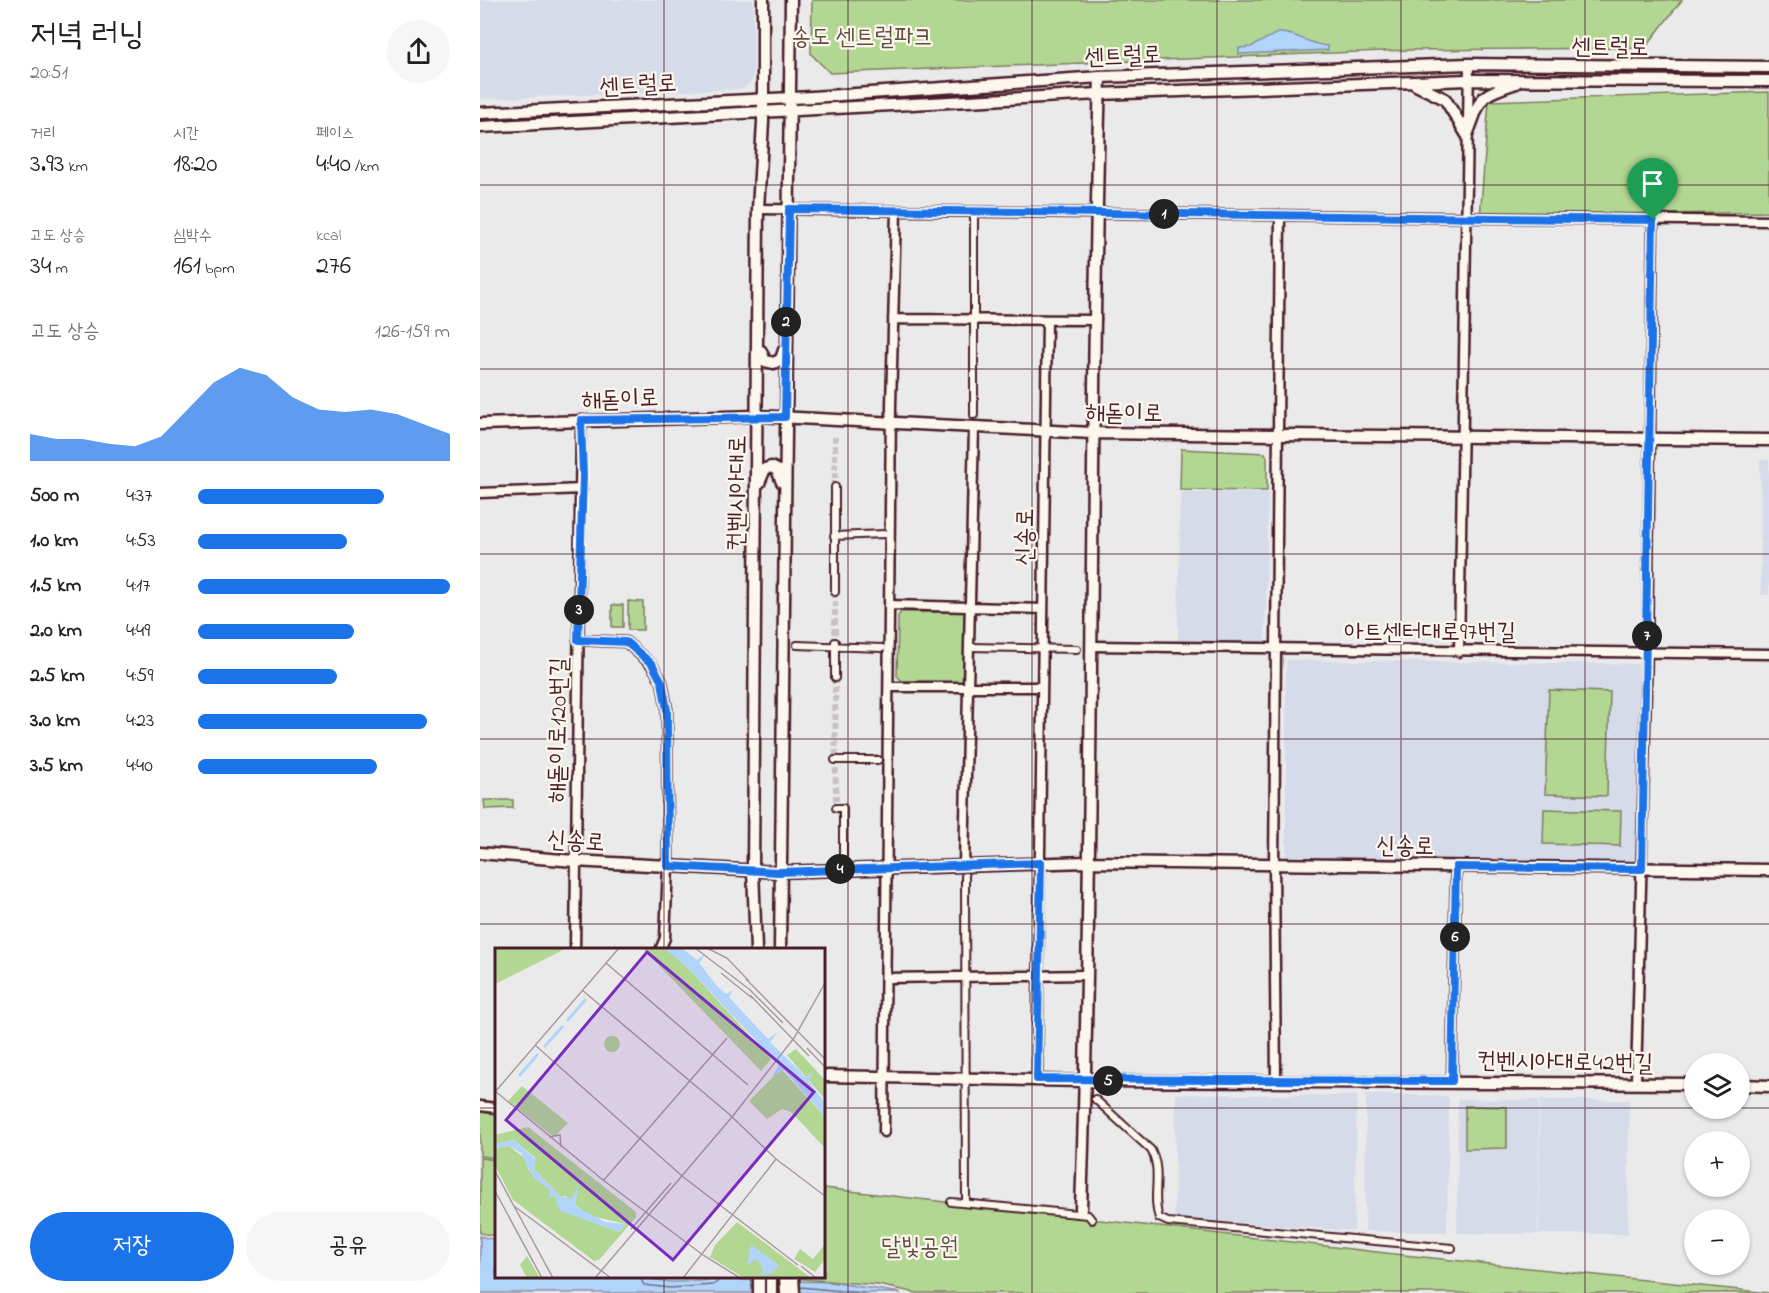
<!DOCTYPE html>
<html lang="ko">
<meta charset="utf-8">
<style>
body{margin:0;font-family:"Indie Flower","Poor Story",sans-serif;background:#f6f6f6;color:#202124;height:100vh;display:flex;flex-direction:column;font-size:22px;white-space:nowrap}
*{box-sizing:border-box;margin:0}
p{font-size:20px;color:#757577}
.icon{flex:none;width:33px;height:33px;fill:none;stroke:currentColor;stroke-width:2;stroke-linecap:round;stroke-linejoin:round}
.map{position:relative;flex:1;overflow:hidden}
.side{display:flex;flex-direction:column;background:#fff;width:480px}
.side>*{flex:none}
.controls{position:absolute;left:1204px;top:1053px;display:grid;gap:12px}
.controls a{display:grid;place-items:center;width:66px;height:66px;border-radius:50%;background:#fff;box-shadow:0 2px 4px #0004;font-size:30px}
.pin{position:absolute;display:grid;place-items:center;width:51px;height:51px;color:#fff;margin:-62px -26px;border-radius:50% 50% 50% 0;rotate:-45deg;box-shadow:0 0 6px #0007}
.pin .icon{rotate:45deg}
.km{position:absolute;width:30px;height:30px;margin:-15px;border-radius:50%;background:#222;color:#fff;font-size:16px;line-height:30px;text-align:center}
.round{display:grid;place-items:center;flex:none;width:63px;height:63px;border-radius:32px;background:#f6f6f6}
.summary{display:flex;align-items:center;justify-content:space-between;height:102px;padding:0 30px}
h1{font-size:33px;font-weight:600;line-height:45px}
.figures{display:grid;grid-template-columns:repeat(3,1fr);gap:9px;height:102px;padding:6px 30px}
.figures div{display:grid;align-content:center}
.figures b{font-size:26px;font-weight:600}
.figures small{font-size:16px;font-weight:400}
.figures p{font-size:16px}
.chart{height:168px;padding:12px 30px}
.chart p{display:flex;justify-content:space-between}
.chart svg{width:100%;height:108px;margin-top:6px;fill:#1a73e8;opacity:.7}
.cta{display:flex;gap:12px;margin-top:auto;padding:12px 30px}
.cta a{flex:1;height:69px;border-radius:36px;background:#1a73e8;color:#fff;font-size:24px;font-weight:600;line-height:69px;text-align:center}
.cta a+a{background:#f6f6f6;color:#202124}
ul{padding:0 30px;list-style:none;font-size:20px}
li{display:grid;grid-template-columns:96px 72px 1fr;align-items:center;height:45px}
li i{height:15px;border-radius:8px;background:#1a73e8}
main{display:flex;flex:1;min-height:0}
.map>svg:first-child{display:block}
.built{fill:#d6dbea}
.green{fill:#b2d792;stroke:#7e7b5e;stroke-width:1.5}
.water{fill:#b1d5fa;stroke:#888ca7;stroke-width:1.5}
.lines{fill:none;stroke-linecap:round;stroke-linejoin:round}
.shore{stroke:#73687e;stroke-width:1.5}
.pedestrian-tunnel{stroke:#cac1c5;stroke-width:6;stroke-dasharray:6 3;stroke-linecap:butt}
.pedestrian-casing{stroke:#4a1f2b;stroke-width:10}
.minor-casing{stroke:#4a1f2b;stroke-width:13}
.tertiary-casing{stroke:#4a1f2b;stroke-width:15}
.secondary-casing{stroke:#4a1f2b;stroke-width:15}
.pedestrian{stroke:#fbf7ec;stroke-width:6}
.minor{stroke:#fbf7ec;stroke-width:8}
.tertiary{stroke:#fbf7ec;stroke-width:10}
.secondary{stroke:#fbf7ec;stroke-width:10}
.route-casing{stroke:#fff;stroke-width:12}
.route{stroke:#1a73e8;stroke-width:8}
.grid{fill:none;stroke:#4a1f2b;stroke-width:1.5;stroke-opacity:0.55}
.labels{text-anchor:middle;stroke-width:4.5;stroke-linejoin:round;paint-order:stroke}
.park-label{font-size:24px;fill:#644d45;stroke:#fbf7ec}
.street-label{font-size:24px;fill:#4a1f2b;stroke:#fbf7ec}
.inset-river{fill:none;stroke:#b1d5fa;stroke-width:3}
.inset-road{fill:none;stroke:#aa999e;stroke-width:1.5}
.view{fill:#7b2cbf;fill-opacity:0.15;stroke:#7b2cbf;stroke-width:3}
.inset-edge{fill:none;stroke:#4a1f2b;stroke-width:3}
</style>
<main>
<section class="side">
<div class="summary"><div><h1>저녁 러닝</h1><p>20:51</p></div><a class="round"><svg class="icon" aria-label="share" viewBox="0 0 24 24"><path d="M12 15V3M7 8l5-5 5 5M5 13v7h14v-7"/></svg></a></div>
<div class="figures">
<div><p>거리</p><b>3.93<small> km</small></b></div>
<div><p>시간</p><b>18:20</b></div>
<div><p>페이스</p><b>4:40<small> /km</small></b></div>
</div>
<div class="figures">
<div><p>고도 상승</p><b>34<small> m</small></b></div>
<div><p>심박수</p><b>161<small> bpm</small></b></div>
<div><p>kcal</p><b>276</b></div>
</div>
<div class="chart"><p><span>고도 상승</span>126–159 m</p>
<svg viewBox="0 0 160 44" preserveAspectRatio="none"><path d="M0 44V33L10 35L20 35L30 37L40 38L50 34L60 23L70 12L80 6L90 9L100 18L110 23L120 24L130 23L140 25L150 29L160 33V44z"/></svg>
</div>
<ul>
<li><b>500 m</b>4:37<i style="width:74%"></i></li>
<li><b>1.0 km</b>4:53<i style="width:59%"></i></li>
<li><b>1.5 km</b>4:17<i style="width:100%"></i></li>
<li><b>2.0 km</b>4:49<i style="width:62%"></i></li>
<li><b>2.5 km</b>4:59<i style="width:55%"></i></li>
<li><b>3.0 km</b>4:23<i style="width:91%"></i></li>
<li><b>3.5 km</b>4:40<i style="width:71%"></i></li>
</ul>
<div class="cta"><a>저장</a><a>공유</a></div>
</section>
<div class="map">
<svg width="1289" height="1293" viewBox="0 0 1289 1293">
<rect width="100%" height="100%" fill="#eaeaeb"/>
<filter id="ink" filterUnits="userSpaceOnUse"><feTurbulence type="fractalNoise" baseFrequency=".0167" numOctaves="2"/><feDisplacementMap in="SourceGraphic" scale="12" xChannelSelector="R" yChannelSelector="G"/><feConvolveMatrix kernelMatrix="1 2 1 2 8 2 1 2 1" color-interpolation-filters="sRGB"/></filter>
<g filter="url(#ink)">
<!-- built -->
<path class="built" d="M0 0H273V80L263 89 0 99Z
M1280 460H1289V595H1281Z
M700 492 788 493 785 644H698Z
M806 660 1160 664 1157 861 806 859Z
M696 1094 877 1096 874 1231 694 1218Z
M886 1094 966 1096 969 1099 967 1232 885 1231Z
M978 1099 1059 1100 1058 1234 977 1233Z
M1060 1100H1149L1148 1234H1059Z"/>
<!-- green -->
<path class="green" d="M332 0H1202L1165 48 929 50 350 73 331 54Z
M1289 92V212L1000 218 1009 101Z
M701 449 785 453 787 457V491L700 490Z
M148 601 163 602V630H148Z
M132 605H143V627H132Z
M421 612H485L484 682 422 681 417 676 418 616Z
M1069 690 1130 692 1127 796 1065 794Z
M4 800H33V808L5 809Z
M1064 809 1141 811 1140 846 1063 844Z
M985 1106 1027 1107V1148L985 1149Z
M0 1112 16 1114V1158L0 1156Z
M0 1158 16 1160V1236L0 1233Z
M344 1188 914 1254 1289 1293H437L398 1285 322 1279 321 1277 344 1276Z"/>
<!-- water -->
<path class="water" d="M797 33C816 32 829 45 848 46V50L759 54V48L771 47Z
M0 1236 16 1240V1276H148L190 1282 223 1281 238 1277 255 1276 262 1280 350 1282 421 1293H0Z"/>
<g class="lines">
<!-- shore -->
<path class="shore" d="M159 1276 164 1285 190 1288 233 1285 237 1282 239 1276
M320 1287 384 1293"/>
<!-- pedestrian-tunnel -->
<path class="pedestrian-tunnel" d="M355 487V437
M355 592V642
M355 678 356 808"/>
<defs>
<path id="pedestrian" d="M494 415V211
M354 536 405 534
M355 592V487
M355 642V678
M317 645 402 648
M489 647 597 649
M355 760H398
M356 808H363V856
M485 876 486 1203
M615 1099 671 1150C683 1172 671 1196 679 1218L688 1222 972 1248
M471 1202 608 1215 612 1220"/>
<path id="minor" d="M278 209 1289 221
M413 319 616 320
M0 493 102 489
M411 605 563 609
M98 640 146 642 172 665 182 682 187 709 188 866 185 938 180 950
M611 646 1289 654
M979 652 989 64
M409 687H561
M484 865 494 427
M95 950 101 420
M406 978 606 975
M557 1079 567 320
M796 1080 794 865 800 215
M972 1081 976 867
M1156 1082 1167 651 1173 220
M0 1106 16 1108
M404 1132 411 406 416 211"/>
<path id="tertiary" d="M0 424 278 416 612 433 1289 440
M0 853 94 861 299 872 607 862 1289 870
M344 1076 605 1081 1215 1084
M1260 1085 1289 1086
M601 1209C614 832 609 454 620 77"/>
<path id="secondary" d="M936 85 965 99 987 135
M0 113 332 97 620 77 989 64 1289 67
M0 127 619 94 988 80 1289 81
M987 135C1002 97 996 96 1036 83
M281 351 285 361 294 363 301 359 304 350
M279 483 285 469 291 467 297 470 302 482
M276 950 273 869 278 209 283 122V0
M300 950 311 0
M279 1276V1293
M291 1276V1293
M305 1276 306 1293
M313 1276 314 1293"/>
</defs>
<!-- pedestrian casing -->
<use href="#pedestrian" class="pedestrian-casing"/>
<!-- minor casing -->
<use href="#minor" class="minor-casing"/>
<!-- tertiary casing -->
<use href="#tertiary" class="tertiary-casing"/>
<!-- secondary casing -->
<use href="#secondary" class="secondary-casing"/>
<!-- pedestrian -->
<use href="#pedestrian" class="pedestrian"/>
<!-- minor -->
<use href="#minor" class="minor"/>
<!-- tertiary -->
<use href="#tertiary" class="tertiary"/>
<!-- secondary -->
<use href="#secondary" class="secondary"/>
</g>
</g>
<g class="lines" filter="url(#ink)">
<defs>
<path id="route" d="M309 209 1173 220 1162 869 976 867 972 1081 557 1079 561 863 299 872 188 866 187 710 182 682 172 664 146 642 98 640 103 475 101 420 305 417Z"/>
</defs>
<!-- route casing -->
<use href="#route" class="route-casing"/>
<!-- route -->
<use href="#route" class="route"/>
</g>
<!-- grid -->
<path class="grid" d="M184 0V950M368 0V1293M552 0V1293M737 0V1293M921 0V1293M1105 0V1293M0 185H1289M0 369H1289M0 554H1289M0 739H1289M0 924H1289M0 1108H16M344 1108H1215M1260 1108H1289M184 1276V1293"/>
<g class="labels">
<!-- park labels -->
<g class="park-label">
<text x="382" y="44">송도 센트럴파크</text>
<text x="440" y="1254">달빛공원</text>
</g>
<!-- street labels -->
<g class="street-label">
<text transform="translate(1130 46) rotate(1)" y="8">센트럴로</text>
<text transform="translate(643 55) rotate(-2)" y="8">센트럴로</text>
<text transform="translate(158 84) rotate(-3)" y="8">센트럴로</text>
<text transform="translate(140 398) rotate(-2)" y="8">해돋이로</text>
<text transform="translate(644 412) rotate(1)" y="8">해돋이로</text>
<text transform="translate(256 493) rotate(-89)" y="8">컨벤시아대로</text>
<text transform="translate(544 537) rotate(-89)" y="8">신송로</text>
<text x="950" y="639">아트센터대로97번길</text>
<text transform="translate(77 730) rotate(-89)" y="8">해돋이로120번길</text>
<text transform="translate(96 840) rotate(4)" y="8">신송로</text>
<text transform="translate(925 845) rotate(1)" y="8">신송로</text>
<text transform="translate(1085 1061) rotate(1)" y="8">컨벤시아대로42번길</text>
</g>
</g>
<!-- overview -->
<g transform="translate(15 948)">
<rect width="330" height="330" fill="#eaeaeb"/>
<path d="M0 0H72L0 36ZM170 0 194 21 276 111 266 123 148 1ZM109 96a8 8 0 1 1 16 0a8 8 0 1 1-16 0ZM301 101 330 132V151L292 107ZM286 121 330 169V200L296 164 287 161 272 171 254 153ZM27 138 73 175 59 189 13 153ZM33 179 141 264V269L104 312 99 313 18 252 6 229 0 217V200L14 198 32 212 33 221 55 242V250L59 247 78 267 124 284 131 276 96 268 80 257 78 250 69 252 72 248 66 249 39 221 40 210 19 192 0 196V187ZM242 274 303 320 316 330H249L215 309 220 297ZM330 296V311L320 324 299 311 305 301 318 311ZM32 308 45 330H32L25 317Z" fill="#b2d792"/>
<path d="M187 0 202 12 211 5 204 15 222 38 231 46 238 42 234 49 273 91 283 84 275 94 311 129 319 123 313 132 330 155V169L289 122 277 129 284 117 193 20 170 1ZM19 192 40 211 39 221 66 249 77 250 84 237 80 258 110 274 131 276 124 284 65 263 59 247 55 250V242L38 229 26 205 14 198 0 200V196ZM256 297 284 317 278 325 266 327 268 320 261 311 252 317Z" fill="#b1d5fa"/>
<path class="inset-river" d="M72 73 91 51M49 99 68 78M24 128 43 106"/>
<path class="inset-road" d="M200 0 254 41 288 75M212 0 232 10 254 33M111 15 253 137M226 25 257 50M251 31 330 111M87 42 234 166 281 211 330 248M255 47 314 108M40 97 187 228 303 317M312 100 330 119M0 143 108 232 208 307 245 330M0 144 124 0M54 189 65 187 66 199M0 223 58 330M108 233 232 90M0 243 47 330M19 258 116 330M136 281 176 235M306 318 321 330M100 330 237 169 299 90 330 35M188 330 281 211"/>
<path class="view" d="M152 4 319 144 178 312 11 172Z"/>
<rect width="330" height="330" class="inset-edge"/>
</g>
</svg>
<div class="controls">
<a><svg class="icon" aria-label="layers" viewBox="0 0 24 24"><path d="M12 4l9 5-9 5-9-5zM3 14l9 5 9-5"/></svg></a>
<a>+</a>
<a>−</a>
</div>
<div class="pin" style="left:1173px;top:220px;background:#1e9e55"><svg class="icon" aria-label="arrive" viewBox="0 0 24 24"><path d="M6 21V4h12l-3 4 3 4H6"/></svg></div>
<b class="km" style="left:684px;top:214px">1</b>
<b class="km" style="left:306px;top:322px">2</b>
<b class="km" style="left:99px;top:610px">3</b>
<b class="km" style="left:360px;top:869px">4</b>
<b class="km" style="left:628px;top:1081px">5</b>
<b class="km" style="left:975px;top:937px">6</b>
<b class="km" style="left:1167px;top:636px">7</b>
</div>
</main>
